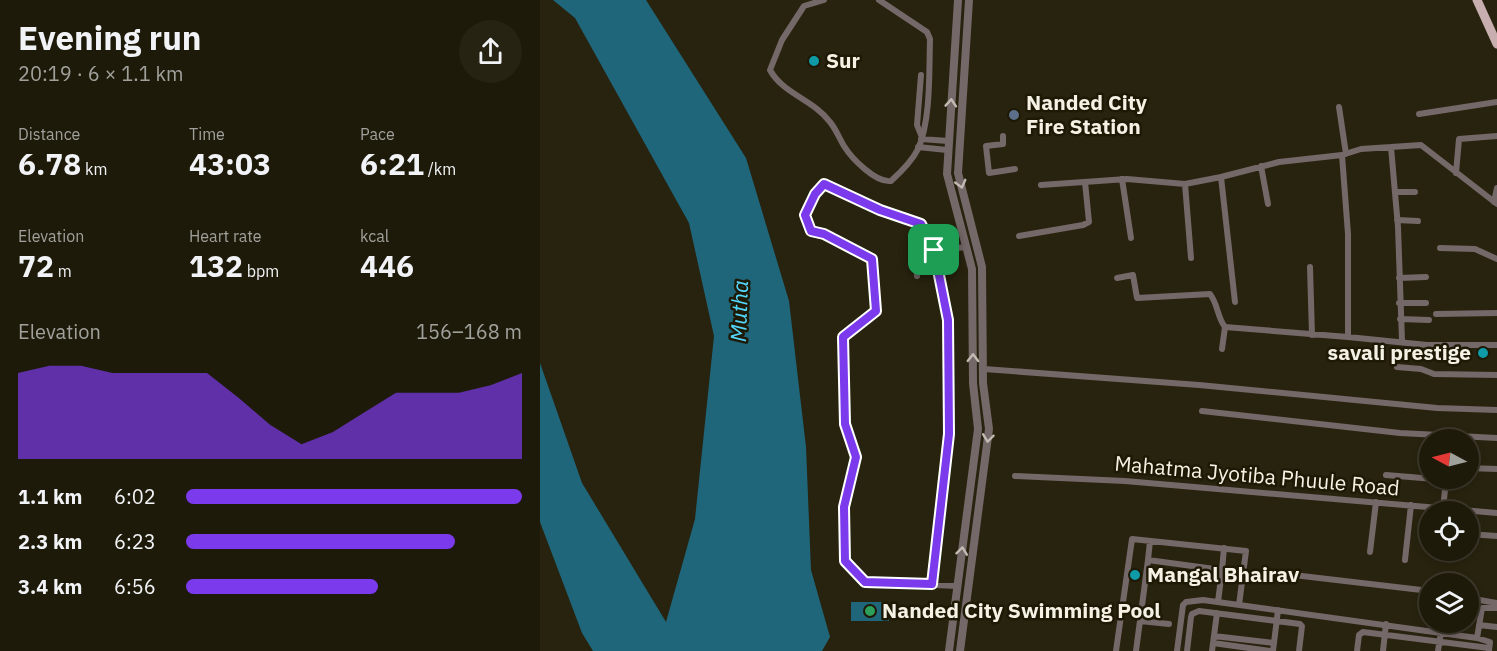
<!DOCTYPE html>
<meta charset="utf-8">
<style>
body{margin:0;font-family:"IBM Plex Sans",sans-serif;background:#262313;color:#f1f3f6;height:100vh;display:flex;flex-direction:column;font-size:22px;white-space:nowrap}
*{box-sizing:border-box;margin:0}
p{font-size:20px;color:#a1a19c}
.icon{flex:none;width:33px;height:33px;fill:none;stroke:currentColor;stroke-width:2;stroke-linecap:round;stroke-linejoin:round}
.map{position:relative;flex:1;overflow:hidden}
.side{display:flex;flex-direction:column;background:#1e1a0a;width:540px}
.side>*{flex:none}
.needle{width:39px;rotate:277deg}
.tools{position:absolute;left:879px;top:429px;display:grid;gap:12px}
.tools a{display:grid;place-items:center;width:60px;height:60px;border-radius:50%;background:#1e1a0a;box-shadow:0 3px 9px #0003,0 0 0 2px #3c382b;font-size:30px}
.pin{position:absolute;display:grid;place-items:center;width:51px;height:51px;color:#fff;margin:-26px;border-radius:12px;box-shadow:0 3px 9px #0006}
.round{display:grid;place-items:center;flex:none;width:63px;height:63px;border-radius:32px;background:#262313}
.headline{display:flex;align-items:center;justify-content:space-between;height:102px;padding:0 18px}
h1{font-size:33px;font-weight:700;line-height:45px}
.figures{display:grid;grid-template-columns:repeat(3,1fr);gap:9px;height:102px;padding:6px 18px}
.figures div{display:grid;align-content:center}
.figures b{font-size:30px;font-weight:700}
.figures small{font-size:16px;font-weight:400}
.figures p{font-size:16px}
.chart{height:168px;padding:12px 18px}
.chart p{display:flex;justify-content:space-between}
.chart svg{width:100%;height:108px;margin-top:6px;fill:#7c3aed;opacity:.7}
ul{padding:0 18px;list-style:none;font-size:20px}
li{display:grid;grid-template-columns:96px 72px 1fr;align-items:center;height:45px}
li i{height:15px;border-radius:8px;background:#7c3aed}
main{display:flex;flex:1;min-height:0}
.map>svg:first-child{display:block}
.water{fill:#1f667b}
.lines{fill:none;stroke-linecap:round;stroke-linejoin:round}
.minor{stroke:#756869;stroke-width:6}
.tertiary{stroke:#756869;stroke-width:8}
.primary{stroke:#c8aeaf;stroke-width:9}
.oneway{stroke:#c2bbb3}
.route-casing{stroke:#fff;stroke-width:12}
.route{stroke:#7c3aed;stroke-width:8}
.culture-dot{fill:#0f9aa8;stroke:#1e1905;stroke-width:2}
.service-dot{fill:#5c6f8a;stroke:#1e1905;stroke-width:2}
.leisure-dot{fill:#2e9e5b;stroke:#1e1905;stroke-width:2}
.labels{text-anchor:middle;stroke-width:5;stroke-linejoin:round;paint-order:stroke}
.poi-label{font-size:21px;font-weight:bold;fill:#f5f2e5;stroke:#1e1905;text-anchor:start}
.street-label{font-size:21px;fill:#f5f2e5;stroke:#1e1905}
.water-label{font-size:22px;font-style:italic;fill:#53d6fd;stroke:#1e1905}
</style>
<main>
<section class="side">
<div class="headline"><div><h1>Evening run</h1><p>20:19 · 6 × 1.1 km</p></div><a class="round"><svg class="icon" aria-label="share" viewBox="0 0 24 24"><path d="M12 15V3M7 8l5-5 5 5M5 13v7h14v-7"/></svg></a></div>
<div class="figures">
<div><p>Distance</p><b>6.78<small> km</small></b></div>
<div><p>Time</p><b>43:03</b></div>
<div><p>Pace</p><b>6:21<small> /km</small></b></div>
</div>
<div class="figures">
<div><p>Elevation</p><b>72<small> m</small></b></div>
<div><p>Heart rate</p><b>132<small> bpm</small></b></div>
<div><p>kcal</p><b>446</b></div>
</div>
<div class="chart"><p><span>Elevation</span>156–168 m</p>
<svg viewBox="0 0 160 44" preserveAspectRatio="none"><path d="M0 44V9L10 6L20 6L30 9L40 9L50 9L60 9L70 19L80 30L90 38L100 33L110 25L120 17L130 17L140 17L150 14L160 9V44z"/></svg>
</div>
<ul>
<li><b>1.1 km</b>6:02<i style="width:100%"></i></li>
<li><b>2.3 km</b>6:23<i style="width:80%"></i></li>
<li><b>3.4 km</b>6:56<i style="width:57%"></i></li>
</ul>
</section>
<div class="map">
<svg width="957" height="651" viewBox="0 0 957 651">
<rect width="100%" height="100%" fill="#28230e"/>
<!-- water -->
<path class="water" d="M13 0H106L206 158 249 301 266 447 271 570 290 637 282 651H53L42 633 0 522V363L42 483 126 622 155 519 174 336 149 223 35 18Z
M311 602H349V621H311Z"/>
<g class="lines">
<!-- minor -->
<path class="minor" d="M284 0 264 6 242 40 230 70C243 94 274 100 290 122 296 129 299 138 304 146 312 159 336 183 351 181 361 172 372 161 378 149 391 121 389 70 390 39L387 32 339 0
M799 107 806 154
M879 114 957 102
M381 135 377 125 381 75
M463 136V144L446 146 449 173 475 169
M381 139 408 141
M378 147 407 150
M851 147 858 227 862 341
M802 155 808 234V337L887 345H957
M721 166 728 204
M916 173 919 139 957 136
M681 177 695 302
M582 179 591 238
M645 184 651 258
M501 185 587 179 645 184 681 177 739 162 802 155 821 149 881 145 957 204
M855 192H875
M954 202 957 188
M857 220 878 221
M479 236 543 225 549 222 545 182
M900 248 935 249 957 259
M770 267 772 335
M377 276 376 262C385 246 410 249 426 247
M577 278 593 275 597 298 670 294C678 304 677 317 685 327
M859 278 886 277
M859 303H886
M896 314 957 313
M860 319 889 320
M682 349 685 327 808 337
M857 367 881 369 894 374 957 375
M444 369 659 385 897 408 957 410
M662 411 860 433 957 438
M928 468 957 469
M846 475 906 480 903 509
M475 476 585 481 957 513
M928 534 957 536
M830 552 836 502
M898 556 899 550
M608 560 610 541
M865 560 871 505
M682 570 684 548
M728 572 890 591
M392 584 409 434 408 320 394 250 381 224 340 210 284 184 275 194 265 215 271 231 284 234 332 259 336 311 303 337 305 424 316 457 304 507 305 561 325 582 418 586
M928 598 957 603
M600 621 629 624
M939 625 957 627
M674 636 734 643
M937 638 942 608H957
M673 643 730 651
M576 651 592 539 706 551 699 605
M596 651 608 560 682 570 678 602
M637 651 643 605 646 602 663 600 937 638 950 642 949 651
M647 651 651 617 652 614 659 611 760 624 762 626 759 651
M672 651 677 613
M733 651 738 610
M817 651 819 635 823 632 949 648
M843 651 846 624
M898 651 901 632"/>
<!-- tertiary -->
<path class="tertiary" d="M409 651 438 429 433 383 432 269 407 174 418 0
M420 651 449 429 443 383 442 267 418 173 429 0"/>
<!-- primary -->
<path class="primary" d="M937 0 957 44"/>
</g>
<!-- one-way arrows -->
<defs><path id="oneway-chevron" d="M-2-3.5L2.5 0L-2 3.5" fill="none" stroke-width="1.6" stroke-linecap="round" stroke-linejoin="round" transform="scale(1.5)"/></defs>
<g class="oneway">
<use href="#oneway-chevron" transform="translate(411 103) rotate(-86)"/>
<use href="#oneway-chevron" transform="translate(421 184) rotate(75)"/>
<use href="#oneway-chevron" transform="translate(433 358) rotate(-89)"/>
<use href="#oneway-chevron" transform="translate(448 438) rotate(97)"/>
<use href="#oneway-chevron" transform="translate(422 551) rotate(-83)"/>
</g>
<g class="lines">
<defs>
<path id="route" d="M284 184 340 210 381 224 394 250 408 320 409 434 392 584 325 582 305 561 304 507 316 457 305 424 303 337 336 311 332 259 284 234 271 231 265 215 275 194Z"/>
</defs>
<!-- route casing -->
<use href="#route" class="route-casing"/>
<!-- route -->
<use href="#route" class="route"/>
</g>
<!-- markers -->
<g class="culture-dot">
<circle cx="274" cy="61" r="6"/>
<circle cx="943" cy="353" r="6"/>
<circle cx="595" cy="575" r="6"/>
</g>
<circle class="service-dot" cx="474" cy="115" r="6"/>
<circle class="leisure-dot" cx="330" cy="611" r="6"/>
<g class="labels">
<!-- poi labels -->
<g class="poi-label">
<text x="286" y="68">Sur</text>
<text x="486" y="110">Nanded City<tspan x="486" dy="24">Fire Station</tspan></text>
<text x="931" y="360" text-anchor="end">savali prestige</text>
<text x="607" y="582">Mangal Bhairav</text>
<text x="342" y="618">Nanded City Swimming Pool</text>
</g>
<!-- street labels -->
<g class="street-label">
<text transform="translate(717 476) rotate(5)" y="7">Mahatma Jyotiba Phuule Road</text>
</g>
<!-- water labels -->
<g class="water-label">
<text transform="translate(199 311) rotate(-88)" y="8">Mutha</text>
</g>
</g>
</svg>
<div class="tools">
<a><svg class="needle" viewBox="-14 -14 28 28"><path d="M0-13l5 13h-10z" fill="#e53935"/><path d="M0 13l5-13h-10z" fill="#a1a19c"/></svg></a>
<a><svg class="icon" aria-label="locate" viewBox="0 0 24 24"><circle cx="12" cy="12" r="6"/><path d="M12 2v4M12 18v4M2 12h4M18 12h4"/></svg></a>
<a><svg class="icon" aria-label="layers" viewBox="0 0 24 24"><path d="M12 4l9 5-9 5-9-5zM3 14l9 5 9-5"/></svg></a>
</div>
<div class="pin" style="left:394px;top:250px;background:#1e9e55"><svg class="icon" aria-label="arrive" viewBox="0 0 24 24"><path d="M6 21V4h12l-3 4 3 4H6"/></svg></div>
</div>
</main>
